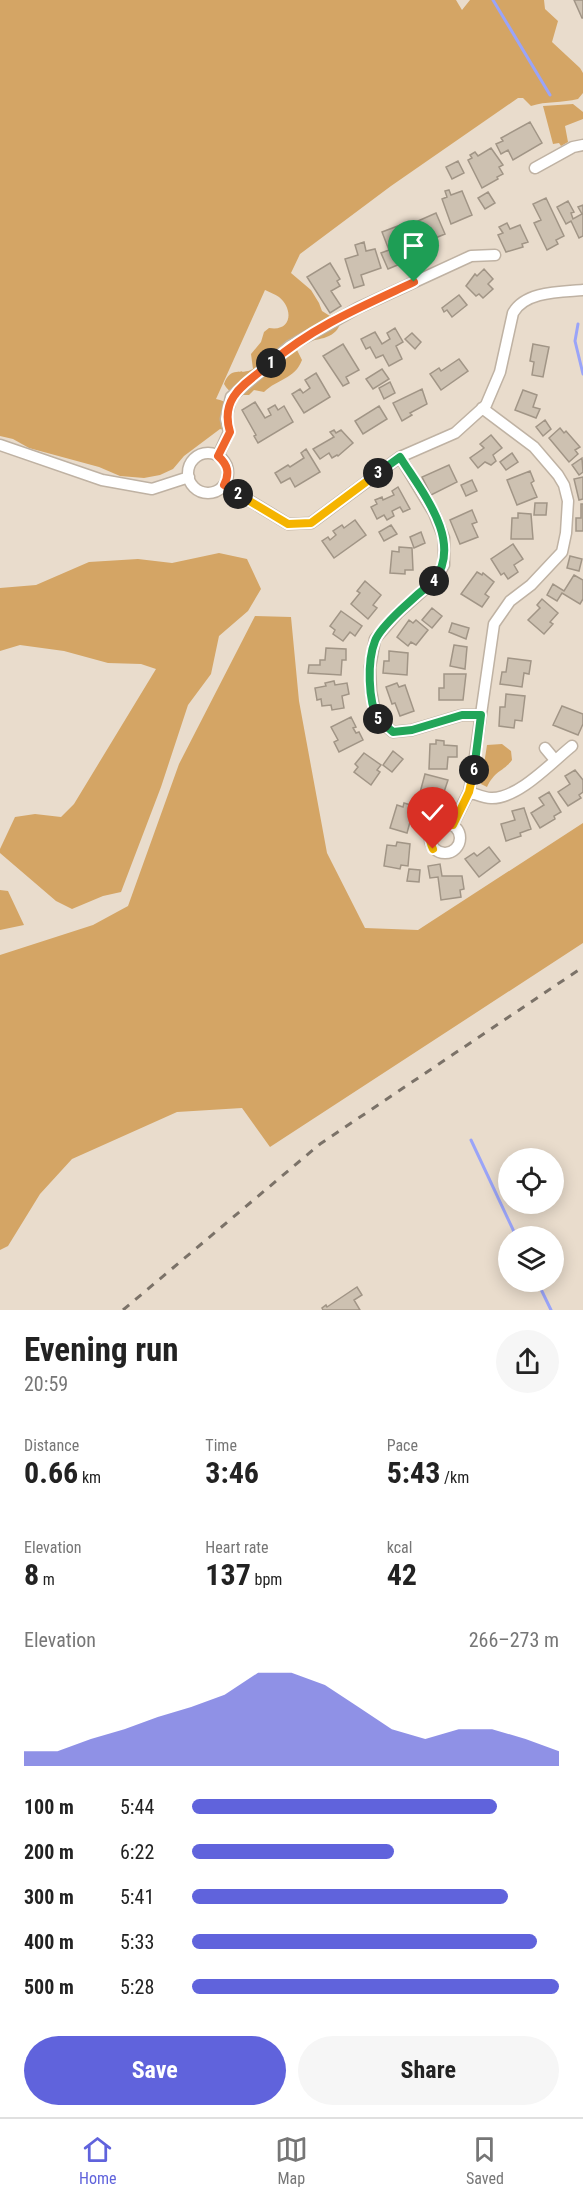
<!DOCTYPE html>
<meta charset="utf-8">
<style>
body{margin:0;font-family:"Roboto Condensed",sans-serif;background:#f6f6f6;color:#222;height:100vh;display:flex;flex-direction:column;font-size:22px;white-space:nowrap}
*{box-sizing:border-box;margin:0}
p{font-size:20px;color:#767676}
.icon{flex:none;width:33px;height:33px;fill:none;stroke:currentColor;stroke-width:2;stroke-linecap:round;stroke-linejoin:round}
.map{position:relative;height:1310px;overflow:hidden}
.details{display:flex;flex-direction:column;background:#fff;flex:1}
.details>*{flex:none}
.controls{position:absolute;left:498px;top:1148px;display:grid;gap:12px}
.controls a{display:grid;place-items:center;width:66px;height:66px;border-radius:50%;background:#fff;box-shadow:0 3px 15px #0003;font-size:30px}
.pin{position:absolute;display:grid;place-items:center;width:51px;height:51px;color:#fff;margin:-62px -26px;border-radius:50% 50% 50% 0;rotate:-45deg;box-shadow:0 0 6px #0007}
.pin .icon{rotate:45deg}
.km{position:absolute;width:30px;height:30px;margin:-15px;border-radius:50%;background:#222;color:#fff;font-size:16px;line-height:30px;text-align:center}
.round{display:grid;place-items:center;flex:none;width:63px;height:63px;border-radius:32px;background:#f6f6f6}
.headline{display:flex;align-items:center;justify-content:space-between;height:102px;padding:0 24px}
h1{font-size:33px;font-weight:700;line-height:45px}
.figures{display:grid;grid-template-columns:repeat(3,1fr);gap:9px;height:102px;padding:6px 24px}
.figures div{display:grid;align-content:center}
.figures b{font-size:30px;font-weight:700}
.figures small{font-size:16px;font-weight:400}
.figures p{font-size:16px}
.chart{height:168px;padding:12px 24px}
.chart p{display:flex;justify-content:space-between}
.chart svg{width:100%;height:108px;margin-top:6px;fill:#6063dc;opacity:.7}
.action{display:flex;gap:12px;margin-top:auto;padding:12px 24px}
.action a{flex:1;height:69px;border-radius:36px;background:#6063dc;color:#fff;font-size:24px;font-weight:700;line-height:69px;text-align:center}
.action a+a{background:#f6f6f6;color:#222}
ul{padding:0 24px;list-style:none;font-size:20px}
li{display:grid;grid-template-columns:96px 72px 1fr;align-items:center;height:45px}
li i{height:15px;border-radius:8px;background:#6063dc}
.tab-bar{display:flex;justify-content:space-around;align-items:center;height:84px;border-top:2px solid #e0e0e0;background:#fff;font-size:16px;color:#767676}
.tab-bar a{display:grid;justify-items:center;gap:3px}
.tab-bar .active{color:#6063dc}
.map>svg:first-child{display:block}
.green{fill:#d4a565}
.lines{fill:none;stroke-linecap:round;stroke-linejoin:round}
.stream{stroke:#9aa4f8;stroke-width:3}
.building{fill:#cdc1b1;stroke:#a19586;stroke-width:1.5}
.minor-casing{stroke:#bfb2a3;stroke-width:13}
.minor{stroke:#fff;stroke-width:10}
.rail{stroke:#7b7268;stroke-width:3;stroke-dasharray:8 8;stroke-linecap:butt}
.split-1-casing{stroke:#fff;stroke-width:12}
.split-2-casing{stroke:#fff;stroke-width:12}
.split-3-casing{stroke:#fff;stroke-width:12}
.split-4-casing{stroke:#fff;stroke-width:12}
.split-5-casing{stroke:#fff;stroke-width:12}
.split-6-casing{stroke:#fff;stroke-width:12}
.split-7-casing{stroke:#fff;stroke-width:12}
.split-1{stroke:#f0652b;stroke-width:8}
.split-2{stroke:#f0652b;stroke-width:8}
.split-3{stroke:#f5b400;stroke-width:8}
.split-4{stroke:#22a559;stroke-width:8}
.split-5{stroke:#22a559;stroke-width:8}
.split-6{stroke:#22a559;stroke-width:8}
.split-7{stroke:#f5b400;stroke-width:8}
</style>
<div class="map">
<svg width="583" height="1310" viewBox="0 0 583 1310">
<rect width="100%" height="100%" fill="#e9dccc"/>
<!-- green -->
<path class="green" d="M0 0H456L462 10 470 0H544L545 9 558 21 552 42 580 68 583 73V93L578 99C562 103 546 101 531 106L523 98H518L391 186 300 254 291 273 311 290 319 303 322 311 330 316 341 310 344 313C342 319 340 327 336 331 324 343 309 336 297 350L302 360C295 379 277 379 264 392L254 390 249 395C239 395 229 394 224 384 231 365 240 376 253 369L251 354 261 342 264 332 269 328C293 332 293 308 279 297 275 294 269 292 265 290L216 399C231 401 234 414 231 428L225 430 220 429 184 456 173 469 160 475 144 478 120 476 99 467 29 448 13 439 0 436Z
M573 104 583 112V119L565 126 568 142 561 146 559 143 553 144 543 106Z
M219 553 247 559 261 589 248 611 219 636 211 674 188 705 161 787 121 892 103 896 72 909 56 901 0 853V849L15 817 35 814 61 817 74 804 156 669 141 664 108 663 64 651 20 645 0 651V588L36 585 89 562 138 559 172 563Z
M255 616 291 617 299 701 327 853 365 928 418 930 583 823V943L270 1147 242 1108 177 1112 72 1159 40 1194 8 1246 0 1250V955L93 925 128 906 179 764Z
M502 744 511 751 512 760C503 772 495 770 487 787L481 784 487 745Z
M0 890 8 891 24 925 0 930Z"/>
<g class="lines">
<!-- stream -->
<path class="stream" d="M493 0 550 95
M578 324 575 341 583 374
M471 1140 516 1236
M537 1281 551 1310"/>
</g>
<!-- building -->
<path class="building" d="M574 0H583V18H582Z
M530 122 542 143 513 160 508 150 501 154 496 144 503 141 501 138Z
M491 148 503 165 499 167 503 174 497 177 498 179 482 188 468 160 472 158 470 155 475 152 478 156Z
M458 161 464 173 452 179 446 167Z
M449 190 451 195 462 191 472 215 451 224 442 199 447 197 445 191Z
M488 192 495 203 485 209 478 198Z
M546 198 564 236 556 240 558 244 547 250 534 223 541 220 533 204Z
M568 201 574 212 571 213 573 219 582 214 578 207 583 205V236L579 238 571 221 566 224 557 207Z
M436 213 445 234 428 241 433 251 423 256 409 225Z
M507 223 510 229 520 225 528 242 522 244 523 247 506 252 498 235 503 233 499 227Z
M403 224 412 247 400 254 399 250 395 252 400 264 388 269 381 253 389 250 382 232Z
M364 242 366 251 375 249 381 268 361 275 364 285 354 288 345 259 358 255 355 245Z
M330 263 340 279 337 281 340 286 331 291 341 306 330 313 307 277Z
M484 269 493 279 488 284 493 289 483 298 479 294 476 296 466 286 475 274 477 276Z
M459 295 467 305 452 317 447 310 444 312 442 308Z
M395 328 403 342 396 346 402 359 389 366 383 355 376 358 370 347 366 349 361 339 375 332 382 344 390 339 387 333Z
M412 333 421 342 415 349 405 339Z
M343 344 359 370 346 377 349 383 343 386 323 356Z
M533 344 549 347 543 377 532 375 534 362 530 361Z
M459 359 468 371 441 390 430 374 439 368 441 371Z
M382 369 389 379 373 389 366 379Z
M316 373 330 397 304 413 292 394 300 389 303 393 310 388 305 380Z
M390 382 395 393 384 399 379 388Z
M422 389 427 404 410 413 412 415 402 421 393 403Z
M523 390 537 395 533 407 540 409 536 418 515 410Z
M255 402 265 418 271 415 268 409 275 405 278 410 284 406 293 422 258 443 254 436 256 435 242 410Z
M379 406 387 419 363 434 355 421Z
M545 420 551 429 543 436 536 427Z
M560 428 564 433 566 431 580 447 575 450 578 454 569 462 549 438Z
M334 430 336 433 341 430 353 443 338 456 337 455 332 458 329 453 320 459 313 449 334 437 330 432Z
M491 435 502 448 493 455 496 461 491 465 485 462 478 468 470 458 484 448 480 444Z
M306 449 320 472 295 487 290 478 281 483 275 473 288 465 290 467 304 458 301 453Z
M512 453 518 462 506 470 500 462Z
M582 458 583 472 579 475 572 465Z
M449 465 457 482 431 495 422 477Z
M530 471 534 481 531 483 537 497 517 505 507 480Z
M583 477V499L579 500 574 479Z
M472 480 477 491 466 496 461 485Z
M398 487 410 509 403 512 400 507 392 511 394 516 387 520 384 515 377 519 371 507 377 504 375 500 382 497 383 500 394 495 392 491Z
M535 503H547L546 515H534Z
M581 504H583V531H576V518H581Z
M472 510 477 522 472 524 478 537 460 544 450 520Z
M518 513 531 514 533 539H511L512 518H518Z
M355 520 366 535 334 558 322 541 328 537 330 540 336 535 333 531 342 525 344 528Z
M391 525 397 534 384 541 379 532Z
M421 532 425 543 414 548 410 537Z
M513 544 523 559 514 565 518 572 508 579 504 573 501 575 491 559Z
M399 547 412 548 413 570H405V574L390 573 392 551 399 552Z
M570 556 582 559 579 571 567 568Z
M477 572 482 575 483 573 494 582 485 594 489 597 482 607 461 594Z
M574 575 583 580V599L580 604 562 593 557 601 547 595 553 584 564 591Z
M365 581 381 595 373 605 377 608 368 619 351 604 360 593 357 591Z
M542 599 558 613 550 622 553 624 544 634 528 620 540 608 537 605Z
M432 608 442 616 432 628 422 620Z
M341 611 362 626 355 636 350 632 343 641 333 634 335 630 330 626Z
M409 620 413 623 416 620 428 630 416 645 411 642 408 646 397 637Z
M452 623 469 628 466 639 449 632Z
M454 645 467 647 465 669 450 666Z
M326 648 346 649V660H342L341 675 308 673 309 665H320V660H325Z
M389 651 408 653 407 675 383 673 384 661H389Z
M508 658 531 661 529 674 524 673 522 687 500 684 502 672H506Z
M444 674H466L463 700H439V688H444Z
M334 681 335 685 347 683 349 694 342 696 344 708 332 710 331 705 322 706 321 699 317 700 315 688 326 686 325 683Z
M397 683 399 687 405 685 414 711 400 716 395 703 392 704 386 687Z
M506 694 525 696 522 721 515 720 514 728 499 726 500 707H505Z
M562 706 583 714V724L578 735 553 725Z
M351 717 356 727 353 728 356 733 359 732 363 740 339 752 334 742 338 740 331 727Z
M436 740 444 741V745L457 746V757H448L447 769H429L430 744H436Z
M393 751 403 759 392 772 383 765Z
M364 753 381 765 377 770 380 772 371 785 354 772 358 767 355 764Z
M575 770 583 780V792L579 795 581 798 568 806 558 792 570 784 565 776Z
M425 774 448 780 444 792 440 791 437 805 418 800Z
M549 792 561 812 554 816 555 819 540 828 531 813 544 805 539 798Z
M404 803 411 805 409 810 421 813 418 824 410 822 407 833 390 828 397 805 403 807Z
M524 808 531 829 520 833 521 836 506 841 501 824 515 820 512 811Z
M397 842 410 844 408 866 401 865 400 869 384 866 387 845 396 846Z
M489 847 500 861 479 877 465 859 474 853 477 856Z
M440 864 442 876H462L464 889 460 890 461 897 441 900 438 877 430 878 428 866Z
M409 869 420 870 419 882 407 881Z
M357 1287 362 1295 354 1300 360 1310H323L322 1308 326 1305 327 1307Z"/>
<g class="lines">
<defs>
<path id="minor" d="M535 168 573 147 583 145
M0 445 102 480 152 489 189 477
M188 473a20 20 0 1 1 40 0a20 20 0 1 1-40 0Z
M218 456 229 432 226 419 231 397 290 346 358 308 471 256 495 255
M400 457 434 513 444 538V565L435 580 398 613 375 639 370 667 371 691 376 718 393 732 412 730 462 715H481
M224 485 288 524 311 523 400 457 455 433 486 405 500 372 513 313C525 291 561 292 583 290
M545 748 555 760
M469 792C476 794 484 798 491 798 518 799 552 762 572 746
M430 838a15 15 0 1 1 30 0a15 15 0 1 1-30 0Z
M453 824 469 792 472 777 494 624 510 601 531 585 562 552 566 533 568 501 564 485 558 475 534 447 482 408"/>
</defs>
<!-- minor casing -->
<use href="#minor" class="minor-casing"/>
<!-- minor -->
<use href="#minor" class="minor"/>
<!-- rail -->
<path class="rail" d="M123 1310 320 1144 583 967"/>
</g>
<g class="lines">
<defs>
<path id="split-1" d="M271 363C312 327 365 305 414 282"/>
<path id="split-2" d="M238 494 224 485C230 473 228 465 218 456L230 432C219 396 247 383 271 363"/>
<path id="split-3" d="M238 494 288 524 311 523 378 473"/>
<path id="split-4" d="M378 473 400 457C421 491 464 541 434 581"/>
<path id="split-5" d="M378 719C368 701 367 661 375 641 381 625 420 592 434 581"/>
<path id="split-6" d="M378 719 393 732 412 730 462 715H481L474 770"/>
<path id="split-7" d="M433 849C425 833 435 820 453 825L469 792 474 770"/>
</defs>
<!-- split-1 casing -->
<use href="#split-1" class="split-1-casing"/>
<!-- split-2 casing -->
<use href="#split-2" class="split-2-casing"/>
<!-- split-3 casing -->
<use href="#split-3" class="split-3-casing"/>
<!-- split-4 casing -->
<use href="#split-4" class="split-4-casing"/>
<!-- split-5 casing -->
<use href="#split-5" class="split-5-casing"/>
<!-- split-6 casing -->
<use href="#split-6" class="split-6-casing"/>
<!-- split-7 casing -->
<use href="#split-7" class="split-7-casing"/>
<!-- split-1 -->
<use href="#split-1" class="split-1"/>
<!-- split-2 -->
<use href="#split-2" class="split-2"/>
<!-- split-3 -->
<use href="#split-3" class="split-3"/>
<!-- split-4 -->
<use href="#split-4" class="split-4"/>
<!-- split-5 -->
<use href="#split-5" class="split-5"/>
<!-- split-6 -->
<use href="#split-6" class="split-6"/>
<!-- split-7 -->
<use href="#split-7" class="split-7"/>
</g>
</svg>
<div class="controls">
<a><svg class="icon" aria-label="locate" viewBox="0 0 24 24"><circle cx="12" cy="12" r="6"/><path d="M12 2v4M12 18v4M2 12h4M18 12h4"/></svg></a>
<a><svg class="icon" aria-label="layers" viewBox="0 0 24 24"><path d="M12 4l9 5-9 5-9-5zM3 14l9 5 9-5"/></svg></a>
</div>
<div class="pin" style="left:414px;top:282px;background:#1e9e55"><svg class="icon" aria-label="arrive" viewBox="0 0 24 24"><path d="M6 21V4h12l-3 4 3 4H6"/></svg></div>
<div class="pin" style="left:433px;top:849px;background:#d93025"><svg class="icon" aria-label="check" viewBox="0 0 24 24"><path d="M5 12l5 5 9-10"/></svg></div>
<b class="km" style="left:271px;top:363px">1</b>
<b class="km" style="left:238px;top:494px">2</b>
<b class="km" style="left:378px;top:473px">3</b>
<b class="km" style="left:434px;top:581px">4</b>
<b class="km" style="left:378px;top:719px">5</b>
<b class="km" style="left:474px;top:770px">6</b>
</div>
<section class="details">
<div class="headline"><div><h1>Evening run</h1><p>20:59</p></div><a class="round"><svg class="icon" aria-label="share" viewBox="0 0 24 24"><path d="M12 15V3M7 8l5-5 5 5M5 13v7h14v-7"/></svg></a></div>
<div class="figures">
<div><p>Distance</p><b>0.66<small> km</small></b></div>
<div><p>Time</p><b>3:46</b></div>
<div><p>Pace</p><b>5:43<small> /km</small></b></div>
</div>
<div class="figures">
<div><p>Elevation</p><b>8<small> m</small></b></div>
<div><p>Heart rate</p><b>137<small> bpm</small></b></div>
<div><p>kcal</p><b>42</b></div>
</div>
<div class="chart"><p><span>Elevation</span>266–273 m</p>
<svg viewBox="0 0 160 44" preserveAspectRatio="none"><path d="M0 44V38L10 38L20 33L30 29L40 24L50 20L60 15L70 6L80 6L90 11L100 20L110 29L120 33L130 29L140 29L150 33L160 38V44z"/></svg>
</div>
<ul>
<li><b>100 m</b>5:44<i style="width:83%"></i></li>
<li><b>200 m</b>6:22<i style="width:55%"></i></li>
<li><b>300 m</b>5:41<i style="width:86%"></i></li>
<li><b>400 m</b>5:33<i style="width:94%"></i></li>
<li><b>500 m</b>5:28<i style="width:100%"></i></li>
</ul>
<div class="action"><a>Save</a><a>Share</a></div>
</section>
<nav class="tab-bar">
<a class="active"><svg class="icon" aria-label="home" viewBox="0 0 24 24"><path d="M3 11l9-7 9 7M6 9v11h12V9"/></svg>Home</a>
<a><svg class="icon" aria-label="map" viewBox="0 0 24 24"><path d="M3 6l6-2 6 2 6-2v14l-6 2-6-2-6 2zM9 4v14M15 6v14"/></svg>Map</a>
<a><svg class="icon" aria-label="saved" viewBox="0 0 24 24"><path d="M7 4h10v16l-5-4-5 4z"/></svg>Saved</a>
</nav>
